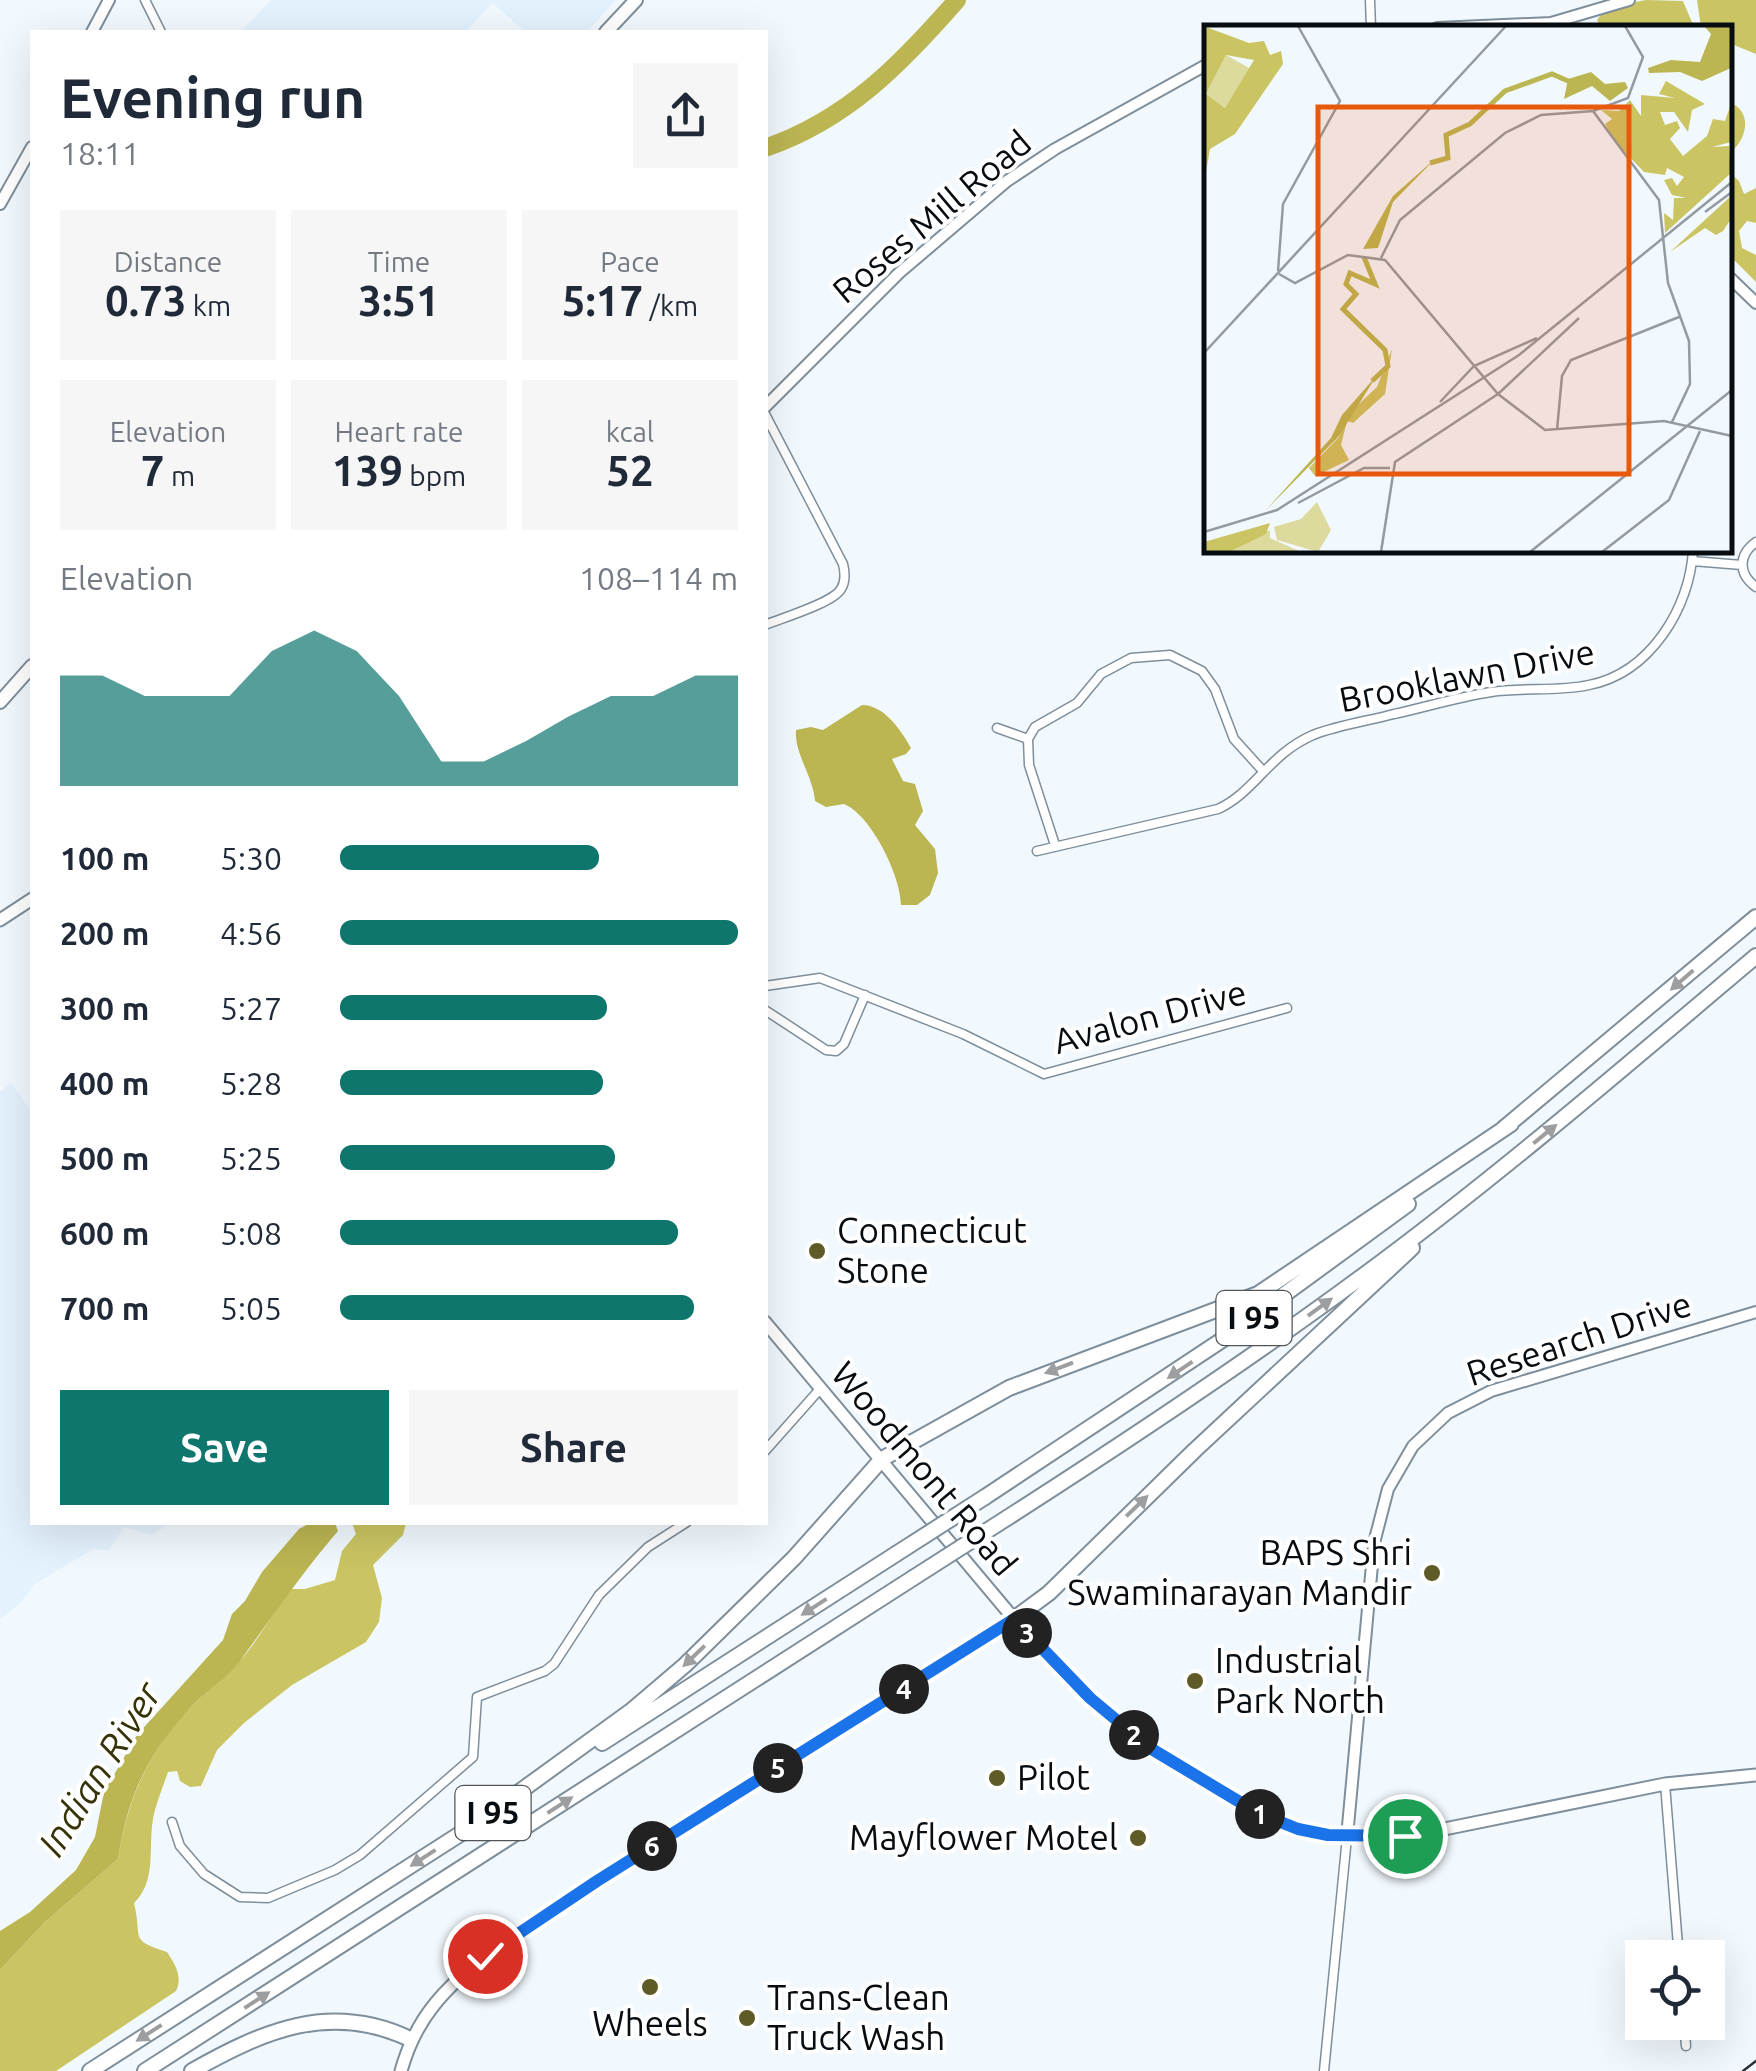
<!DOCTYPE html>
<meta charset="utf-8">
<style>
body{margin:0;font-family:Ubuntu,sans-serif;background:#f6f6f7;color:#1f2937;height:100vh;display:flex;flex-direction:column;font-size:38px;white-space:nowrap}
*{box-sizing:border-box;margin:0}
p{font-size:32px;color:#747a83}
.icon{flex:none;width:55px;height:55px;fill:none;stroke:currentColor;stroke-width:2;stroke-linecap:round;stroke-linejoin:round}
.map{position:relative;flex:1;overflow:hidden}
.sheet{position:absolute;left:30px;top:30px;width:738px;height:1495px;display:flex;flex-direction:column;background:#fff;border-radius:0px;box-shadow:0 10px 40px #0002}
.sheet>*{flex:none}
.buttons{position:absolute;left:1625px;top:1940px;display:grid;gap:20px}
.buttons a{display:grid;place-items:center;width:100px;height:100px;border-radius:0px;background:#fff;box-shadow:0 10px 40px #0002;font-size:50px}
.pin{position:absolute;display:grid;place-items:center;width:85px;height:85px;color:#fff;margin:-42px;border:5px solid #fff;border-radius:50%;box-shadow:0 2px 10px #0007}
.km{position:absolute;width:50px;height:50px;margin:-25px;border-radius:50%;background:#222;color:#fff;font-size:28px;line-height:50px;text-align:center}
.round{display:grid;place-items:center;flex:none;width:105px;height:105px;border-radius:0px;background:#f6f6f7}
.headline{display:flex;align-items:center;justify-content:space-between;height:170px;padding:0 30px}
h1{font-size:55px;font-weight:600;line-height:75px}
.metrics{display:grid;grid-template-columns:repeat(3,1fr);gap:15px;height:170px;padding:10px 30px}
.metrics div{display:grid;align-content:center;border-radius:0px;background:#f6f6f7;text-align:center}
.metrics b{font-size:42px;font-weight:600}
.metrics small{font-size:28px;font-weight:400}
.metrics p{font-size:28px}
.chart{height:280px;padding:20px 30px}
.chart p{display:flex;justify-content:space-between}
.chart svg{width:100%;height:180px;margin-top:10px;fill:#0f766e;opacity:.7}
.cta{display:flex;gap:20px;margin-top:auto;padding:20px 30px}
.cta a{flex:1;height:115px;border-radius:0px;background:#0f766e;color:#fff;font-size:40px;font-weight:600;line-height:115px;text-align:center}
.cta a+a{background:#f6f6f7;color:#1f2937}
ul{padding:0 30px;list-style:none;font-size:32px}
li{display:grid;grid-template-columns:160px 120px 1fr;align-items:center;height:75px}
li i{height:25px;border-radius:12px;background:#0f766e}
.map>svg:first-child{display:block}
.built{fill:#e4f2fe}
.forest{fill:#cac462}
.water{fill:#bbb552}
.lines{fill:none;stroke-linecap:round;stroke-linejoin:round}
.river{stroke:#bbb552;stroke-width:18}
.minor-casing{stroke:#7e8e9b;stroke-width:11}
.tertiary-casing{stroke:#7e8e9b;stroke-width:14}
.secondary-casing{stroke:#7e8e9b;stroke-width:15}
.primary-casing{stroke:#7e8e9b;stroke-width:16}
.motorway-casing{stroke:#7e8e9b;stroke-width:18}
.minor{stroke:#fff;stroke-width:8}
.tertiary{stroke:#fff;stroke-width:10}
.secondary{stroke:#fff;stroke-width:11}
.primary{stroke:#fff;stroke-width:12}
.motorway{stroke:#fff;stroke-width:14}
.rail{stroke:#2b3035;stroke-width:2.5}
.motorway-bridge-casing{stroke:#7e8e9b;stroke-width:18;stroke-linecap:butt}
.motorway-bridge{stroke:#fff;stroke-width:14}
.oneway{fill:#9c9e9f}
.route-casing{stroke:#fff;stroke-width:20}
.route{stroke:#1a73e8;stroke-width:12}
.poi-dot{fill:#5e5b27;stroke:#fff;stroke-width:4}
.labels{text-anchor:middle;stroke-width:8;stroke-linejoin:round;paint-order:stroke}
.shield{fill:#fff;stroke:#515558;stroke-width:2.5}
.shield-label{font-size:32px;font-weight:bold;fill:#070c10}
.street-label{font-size:35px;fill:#070c10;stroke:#fff}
.poi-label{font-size:35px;fill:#070c10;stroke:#fff;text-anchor:start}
.water-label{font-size:38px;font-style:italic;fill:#363308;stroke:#fff}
.inset-river{fill:none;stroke:#bbb552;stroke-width:5}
.inset-road{fill:none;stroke:#949a9f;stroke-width:2.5}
.view{fill:#e8590c;fill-opacity:0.15;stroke:#e8590c;stroke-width:5}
.inset-edge{fill:none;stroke:#070c10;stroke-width:5}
</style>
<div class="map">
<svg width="1756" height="2071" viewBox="0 0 1756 2071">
<rect width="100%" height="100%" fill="#f2f9fe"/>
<!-- built -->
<path class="built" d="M271 0H616L587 32H525L493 3 465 32H240Z
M11 1083 32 1112V1522L170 1523 152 1535 124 1527 109 1551 93 1549 35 1584 19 1604 0 1619V1092Z"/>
<!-- forest -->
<path class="forest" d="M1646 0 1683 1 1694 27H1600L1597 20 1603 12 1619 5Z
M1697 0H1756V54L1729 43 1728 28 1701 27Z
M1729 102C1754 112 1747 140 1729 154Z
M1728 171 1739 181 1744 194 1756 188V223L1747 221 1739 231 1742 248 1756 255V282L1729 255Z
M352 1523H406L403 1535 373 1565 382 1598 379 1622 366 1642 292 1685 244 1723 217 1750 201 1786 190 1787 180 1781 177 1771 168 1772C163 1787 156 1803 153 1819 148 1848 157 1881 134 1903 143 1940 128 1939 167 1952 175 1964 183 1977 176 1991L56 2071H0V1970L45 1922 118 1859C129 1793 149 1750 196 1702 209 1689 224 1679 236 1665 257 1643 272 1614 290 1589H305L335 1580 342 1551 356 1534Z"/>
<!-- water -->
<path class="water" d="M862 705C884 705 901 730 911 748L906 754 892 759 903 781 915 784 923 811 915 825 935 849 938 873 930 895 917 905H901C901 876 871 815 844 804L826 807 815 801C813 776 794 753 796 730L811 727 823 730Z
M312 1522 335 1523 338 1531C302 1573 272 1617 240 1661 228 1677 209 1689 195 1703 148 1753 129 1791 118 1859L45 1922 0 1970V1931L30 1912 76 1870 95 1837 104 1792 137 1735 223 1640 232 1614 245 1601 262 1572 299 1529Z"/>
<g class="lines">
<!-- river -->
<path class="river" d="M765 148C847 120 901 64 957 0"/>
<defs>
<path id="minor" d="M145 0 161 32
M1370 0 1371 28
M765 414 843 564C845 572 846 581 841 589 833 603 782 618 765 625
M1756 542C1738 555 1738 574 1756 587
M1692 561 1742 565
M997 728 1028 739
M1055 845 1029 765 1028 739 1035 727 1077 703 1101 674 1131 658 1170 655 1202 671 1215 689 1234 739 1263 771
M1037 851 1218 809C1255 792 1269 754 1313 735 1339 725 1368 721 1394 714 1426 707 1458 697 1491 692 1523 687 1557 692 1589 685 1650 673 1690 608 1693 550
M765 986 820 978 963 1034 1044 1074 1287 1008
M765 1010 826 1050 836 1051 844 1044 865 995
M765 1451 820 1389
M1665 1784 1679 1958
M172 1822 180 1846 204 1874 240 1897 268 1898 335 1870 360 1855 473 1757 477 1697 545 1671 554 1664 599 1595 648 1547 687 1522
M1684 2022 1686 2046
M1324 2071 1347 1837"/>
<path id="tertiary" d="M1437 28 1551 23 1629 0
M92 32 109 0
M0 204 32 147
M1728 276 1756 303
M765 407 899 273 1007 181 1055 149 1206 65
M1347 1837 1374 1543 1388 1489 1413 1446 1448 1413 1491 1391 1756 1312"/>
<path id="secondary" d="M0 920 32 899
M765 1322 1014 1619 1090 1698 1151 1749 1258 1813 1298 1829 1328 1835 1405 1837 1665 1784 1756 1775
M401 2071C418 2010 450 1986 496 1946L1014 1619"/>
<path id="primary" d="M606 32 636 0
M0 702 32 666"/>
<path id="motorway" d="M1503 1129 1756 917
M985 1497 1222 1340 1408 1204
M1007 1518C1127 1441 1245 1363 1360 1278 1497 1177 1626 1066 1756 956
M1014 1619 1049 1593 1195 1450 1412 1248
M602 1743 896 1554
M464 1832 631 1711 685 1665 794 1558 882 1459 1009 1388 1258 1294 1511 1124
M90 2071 471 1827
M145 2071 913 1578
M192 2071C263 2031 330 2001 410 2039"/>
</defs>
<!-- minor casing -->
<use href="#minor" class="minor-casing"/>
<!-- tertiary casing -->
<use href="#tertiary" class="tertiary-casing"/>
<!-- secondary casing -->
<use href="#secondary" class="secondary-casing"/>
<!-- primary casing -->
<use href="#primary" class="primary-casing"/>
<!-- motorway casing -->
<use href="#motorway" class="motorway-casing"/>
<!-- minor -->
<use href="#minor" class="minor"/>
<!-- tertiary -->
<use href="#tertiary" class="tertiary"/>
<!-- secondary -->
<use href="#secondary" class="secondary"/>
<!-- primary -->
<use href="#primary" class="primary"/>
<!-- motorway -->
<use href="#motorway" class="motorway"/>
<!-- rail -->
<path class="rail" d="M1743 2071 1756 2061"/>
<defs>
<path id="motorway-bridge" d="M896 1554 985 1497
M913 1578 1007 1518"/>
</defs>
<!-- motorway-bridge casing -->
<use href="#motorway-bridge" class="motorway-bridge-casing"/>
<!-- motorway-bridge -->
<use href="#motorway-bridge" class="motorway-bridge"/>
</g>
<!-- one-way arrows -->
<defs><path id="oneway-solid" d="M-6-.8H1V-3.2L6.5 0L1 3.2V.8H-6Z" transform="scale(2.5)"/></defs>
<g class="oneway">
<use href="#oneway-solid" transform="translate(1682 980) rotate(139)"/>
<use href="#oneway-solid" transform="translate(1545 1134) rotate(-39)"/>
<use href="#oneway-solid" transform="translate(1320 1307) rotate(-36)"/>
<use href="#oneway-solid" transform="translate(1059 1368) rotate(159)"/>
<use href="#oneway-solid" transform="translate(1180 1370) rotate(146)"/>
<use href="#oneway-solid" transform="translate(1137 1506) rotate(-44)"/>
<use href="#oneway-solid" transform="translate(814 1607) rotate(147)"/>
<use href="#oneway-solid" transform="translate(694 1656) rotate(136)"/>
<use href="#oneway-solid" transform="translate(560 1805) rotate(-33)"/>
<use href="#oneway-solid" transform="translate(423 1858) rotate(147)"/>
<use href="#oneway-solid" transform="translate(257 2000) rotate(-33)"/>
<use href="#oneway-solid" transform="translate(149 2033) rotate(147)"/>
</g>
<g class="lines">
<defs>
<path id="route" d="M485 1956 597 1881 1014 1619 1090 1698 1150 1748 1258 1813 1298 1829 1328 1835 1405 1836"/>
</defs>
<!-- route casing -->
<use href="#route" class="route-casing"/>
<!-- route -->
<use href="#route" class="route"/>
</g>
<!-- markers -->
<g class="poi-dot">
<circle cx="817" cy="1251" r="10"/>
<circle cx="1432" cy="1573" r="10"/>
<circle cx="1195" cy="1681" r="10"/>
<circle cx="997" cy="1778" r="10"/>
<circle cx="1138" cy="1838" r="10"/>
<circle cx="650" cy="1987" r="10"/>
<circle cx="747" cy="2018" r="10"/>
</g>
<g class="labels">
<!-- shield labels -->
<g class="shield">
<rect x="1216.5" y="1291" width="75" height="54" rx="8"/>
<rect x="455.5" y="1786" width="75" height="54" rx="8"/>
</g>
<g class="shield-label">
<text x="1254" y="1329">I 95</text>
<text x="493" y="1824">I 95</text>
</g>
<!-- street labels -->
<g class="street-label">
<text transform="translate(932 217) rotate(-40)" y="12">Roses Mill Road</text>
<text transform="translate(1467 676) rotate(-11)" y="12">Brooklawn Drive</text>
<text transform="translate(1150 1017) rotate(-15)" y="12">Avalon Drive</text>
<text transform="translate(1579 1339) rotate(-18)" y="12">Research Drive</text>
<text transform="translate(924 1469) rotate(50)" y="12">Woodmont Road</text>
</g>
<!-- poi labels -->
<g class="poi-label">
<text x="837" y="1243">Connecticut<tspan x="837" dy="40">Stone</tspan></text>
<text x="1412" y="1565" text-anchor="end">BAPS Shri<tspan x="1412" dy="40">Swaminarayan Mandir</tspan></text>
<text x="1215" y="1673">Industrial<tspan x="1215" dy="40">Park North</tspan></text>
<text x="1017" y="1790">Pilot</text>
<text x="1118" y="1850" text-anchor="end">Mayflower Motel</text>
<text x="767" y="2010">Trans-Clean<tspan x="767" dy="40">Truck Wash</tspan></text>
<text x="650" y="2036" text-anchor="middle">Wheels</text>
</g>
<!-- water labels -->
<g class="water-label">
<text transform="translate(100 1769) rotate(-58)" y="13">Indian River</text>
</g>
</g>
<!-- overview -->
<g transform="translate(1204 25)">
<rect width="528" height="528" fill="#f2f9fe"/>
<path d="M22 30 47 44 21 83 2 69ZM113 477 127 505 114 527 73 515 70 502 97 494ZM66 505V513L97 527H25Z" fill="#ddda9d"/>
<path d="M2 2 45 18 60 16 66 30 77 26 79 39 31 109 6 124 0 159ZM22 30 50 35 21 83 2 69ZM462 56 501 79 488 85 484 107 470 87H456L461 100 473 96 476 103 466 114 479 131 503 111 509 94 521 96 527 79V117L508 122 525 121 527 148 461 208 460 188 469 195 470 173H482L468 170 460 155 468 153 473 161 480 152 463 143 461 150 440 147 412 118 401 99 408 94 397 85 415 86 426 75 437 91V70L471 73 455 69ZM527 171V194L519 206 512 210 501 203 466 227ZM188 324 181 369 149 398 143 396 137 420 145 435 111 451 105 443 135 412 142 391 173 362ZM66 498 62 509 25 527H0V517Z" fill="#cac462" fill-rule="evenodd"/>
<path d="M500 1H527V43L498 56 476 47 445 48 444 43 467 35 496 37 507 9ZM387 47 401 59 421 57 424 63 406 76 388 61 360 74 364 54ZM232 133 189 177 174 223 159 224 189 171ZM173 350 135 411 62 485 127 413 138 390Z" fill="#bbb552"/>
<path class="inset-river" d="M226 138 244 133 242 110 266 99 301 66 348 49 371 59M160 232 171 259 146 248 142 259 152 269 139 284 181 325 184 341 168 356"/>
<path class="inset-road" d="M389 86 455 175 464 258 485 316 486 359 468 397M501 187 528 167M177 233 196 195 301 108 337 90 389 86 424 73 439 32 421 1M74 246 79 179 136 76 94 1M75 249 91 258 144 230 181 235 294 369 341 405 460 396 528 411M0 328 302 1M294 369 375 293M236 377 270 341 333 313M353 405 358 351 367 335 475 292M94 478 160 443H186M0 507 73 485 315 330 528 157M177 527 191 437 294 369M326 527 528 365M398 527 465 475 496 406"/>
<path class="view" d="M114 82H425V449H114Z"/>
<rect width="528" height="528" class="inset-edge"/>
</g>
</svg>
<div class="buttons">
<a><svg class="icon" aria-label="locate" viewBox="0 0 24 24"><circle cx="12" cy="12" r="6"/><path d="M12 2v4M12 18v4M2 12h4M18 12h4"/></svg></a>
</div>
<div class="pin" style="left:1405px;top:1836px;background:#1e9e55"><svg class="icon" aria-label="arrive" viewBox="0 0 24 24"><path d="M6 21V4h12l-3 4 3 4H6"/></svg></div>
<div class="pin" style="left:485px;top:1956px;background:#d93025"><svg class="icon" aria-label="check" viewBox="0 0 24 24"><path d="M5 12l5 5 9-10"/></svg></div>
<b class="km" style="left:1260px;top:1814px">1</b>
<b class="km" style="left:1134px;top:1735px">2</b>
<b class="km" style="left:1027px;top:1633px">3</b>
<b class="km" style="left:904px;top:1689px">4</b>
<b class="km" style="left:778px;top:1768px">5</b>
<b class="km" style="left:652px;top:1846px">6</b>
<section class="sheet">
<div class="headline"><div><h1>Evening run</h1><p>18:11</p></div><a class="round"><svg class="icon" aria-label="share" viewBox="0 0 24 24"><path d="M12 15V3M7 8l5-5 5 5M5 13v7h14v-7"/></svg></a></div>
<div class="metrics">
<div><p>Distance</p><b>0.73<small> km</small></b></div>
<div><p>Time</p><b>3:51</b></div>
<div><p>Pace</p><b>5:17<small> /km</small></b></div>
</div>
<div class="metrics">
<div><p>Elevation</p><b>7<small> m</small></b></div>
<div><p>Heart rate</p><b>139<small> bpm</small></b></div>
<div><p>kcal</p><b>52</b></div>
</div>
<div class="chart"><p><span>Elevation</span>108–114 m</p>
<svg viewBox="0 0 160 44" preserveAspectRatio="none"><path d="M0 44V17L10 17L20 22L30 22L40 22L50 11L60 6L70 11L80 22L90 38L100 38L110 33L120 27L130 22L140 22L150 17L160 17V44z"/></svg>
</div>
<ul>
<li><b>100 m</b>5:30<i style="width:65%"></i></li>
<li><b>200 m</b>4:56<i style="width:100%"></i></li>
<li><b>300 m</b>5:27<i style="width:67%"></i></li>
<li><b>400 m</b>5:28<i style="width:66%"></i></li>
<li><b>500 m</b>5:25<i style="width:69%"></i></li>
<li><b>600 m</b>5:08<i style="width:85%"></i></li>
<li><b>700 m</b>5:05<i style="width:89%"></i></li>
</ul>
<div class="cta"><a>Save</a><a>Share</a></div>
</section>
</div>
